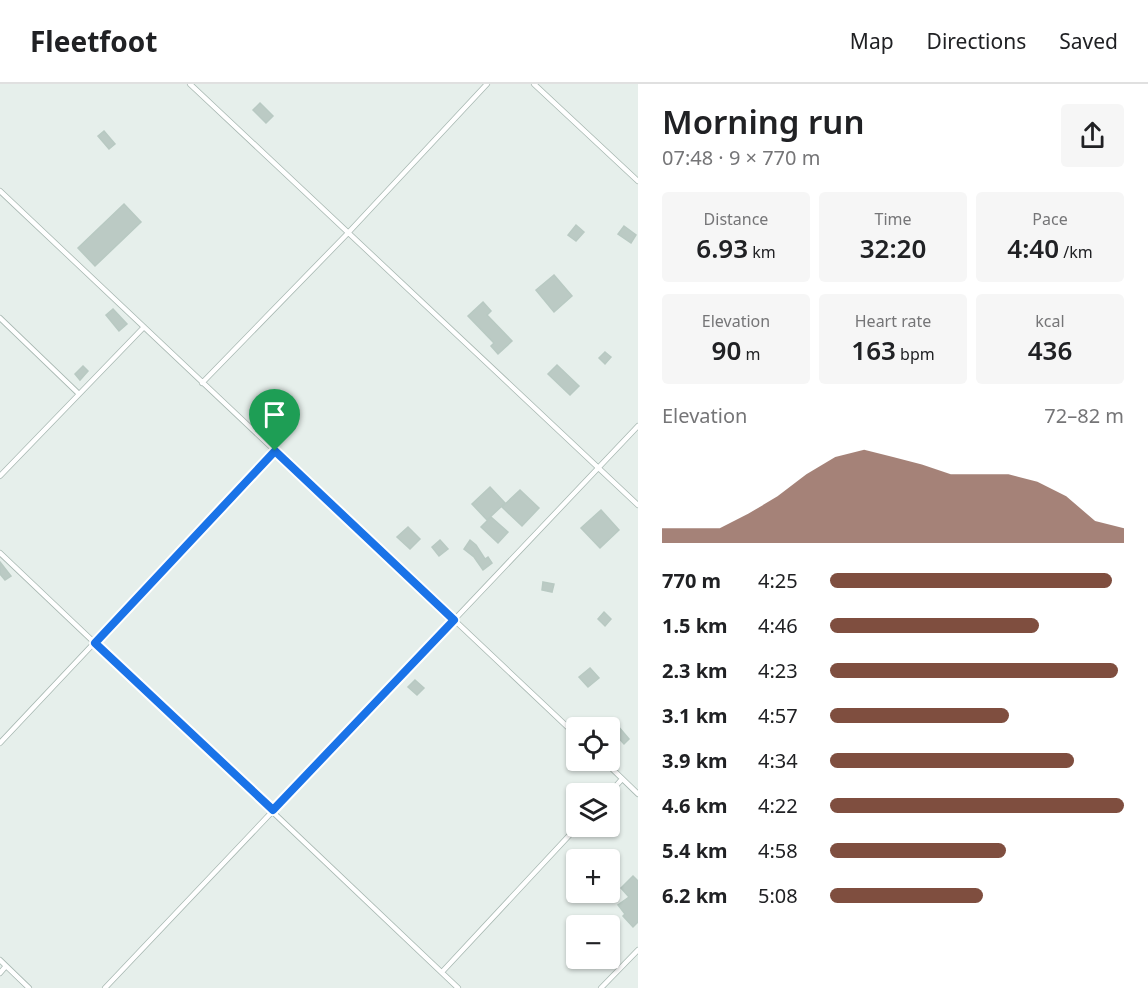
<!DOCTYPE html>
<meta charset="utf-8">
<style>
body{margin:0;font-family:"Noto Sans",sans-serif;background:#f6f6f6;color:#202124;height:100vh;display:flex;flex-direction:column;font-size:22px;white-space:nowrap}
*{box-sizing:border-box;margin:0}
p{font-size:20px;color:#757577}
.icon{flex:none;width:33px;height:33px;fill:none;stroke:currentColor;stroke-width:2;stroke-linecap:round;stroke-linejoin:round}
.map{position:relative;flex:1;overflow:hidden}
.side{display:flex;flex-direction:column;background:#fff;width:510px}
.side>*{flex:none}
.tools{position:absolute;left:566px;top:633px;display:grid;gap:12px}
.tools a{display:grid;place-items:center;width:54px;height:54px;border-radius:6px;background:#fff;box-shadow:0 2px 4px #0004;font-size:30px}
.pin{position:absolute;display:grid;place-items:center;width:51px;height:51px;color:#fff;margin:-62px -26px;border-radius:50% 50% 50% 0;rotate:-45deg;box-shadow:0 0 6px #0007}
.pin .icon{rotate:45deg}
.round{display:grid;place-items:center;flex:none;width:63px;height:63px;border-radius:6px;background:#f6f6f6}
.summary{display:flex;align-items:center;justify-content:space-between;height:102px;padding:0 24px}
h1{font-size:33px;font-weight:600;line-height:45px}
.stats{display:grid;grid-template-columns:repeat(3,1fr);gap:9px;height:102px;padding:6px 24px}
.stats div{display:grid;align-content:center;border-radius:6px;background:#f6f6f6;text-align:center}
.stats b{font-size:26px;font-weight:600}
.stats small{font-size:16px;font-weight:400}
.stats p{font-size:16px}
.chart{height:168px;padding:12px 24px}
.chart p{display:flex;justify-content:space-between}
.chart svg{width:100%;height:108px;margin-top:6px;fill:#7f4e3f;opacity:.7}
ul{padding:0 24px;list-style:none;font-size:20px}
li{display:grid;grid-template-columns:96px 72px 1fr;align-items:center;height:45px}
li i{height:15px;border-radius:8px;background:#7f4e3f}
header{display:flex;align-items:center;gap:36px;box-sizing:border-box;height:84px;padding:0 30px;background:#fff;border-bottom:2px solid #e0e0e0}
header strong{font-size:28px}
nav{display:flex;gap:33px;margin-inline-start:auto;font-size:21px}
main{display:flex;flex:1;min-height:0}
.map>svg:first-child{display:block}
.building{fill:#bbcac4;stroke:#b8c9c2;stroke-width:1.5}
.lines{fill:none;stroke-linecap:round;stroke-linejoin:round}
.lane-casing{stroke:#a8b8b2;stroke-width:6}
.lane{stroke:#fff;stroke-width:4.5}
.route-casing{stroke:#fff;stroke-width:12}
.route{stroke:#1a73e8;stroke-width:8}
</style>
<header>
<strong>Fleetfoot</strong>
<nav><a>Map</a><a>Directions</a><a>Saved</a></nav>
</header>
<main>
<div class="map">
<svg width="638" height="904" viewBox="0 0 638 904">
<rect width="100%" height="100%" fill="#e6efeb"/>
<!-- building -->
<path class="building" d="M260 19 273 32 266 39 253 26Z
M104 47 115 60 109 65 98 52Z
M124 120 141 138 95 182 78 164Z
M576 141 584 148 576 157 568 151Z
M624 142 636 151 631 159 618 150Z
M554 191 572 212 554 228 536 206Z
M483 218 491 227 487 231 512 257 498 270 491 262 494 259 468 232Z
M113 225 127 240 119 247 106 231Z
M605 268 611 273 605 280 599 274Z
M557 281 579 302 570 311 548 290Z
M83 282 88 287 80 296 75 290Z
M490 403 505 419 487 436 472 420Z
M520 406 539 424 522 442 502 423Z
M601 426 619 446 600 464 581 444Z
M491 433 508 448 498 459 481 443Z
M408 443 420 455 410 465 397 453Z
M440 456 448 465 439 472 432 463Z
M470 456 476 461 485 475 488 473 492 479 483 486 474 473 464 465Z
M0 478 11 492 5 496 0 490Z
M543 498 554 500 552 508 542 506Z
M604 528 611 535 605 542 598 535Z
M590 584 599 594 588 603 579 593Z
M415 596 424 604 417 611 408 603Z
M612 635 629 655 624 660 606 640Z
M633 792 638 797V838L633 843 623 832 625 830 618 821 629 813 621 804Z"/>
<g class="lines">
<defs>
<path id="lane" d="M190 0 638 421
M534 0 638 97
M0 107 576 651
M0 234 79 310
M202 299 348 149 487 0
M0 392 144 243
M0 469 458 904
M0 659 275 367
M603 676 638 710
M609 710 622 695
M0 876 29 904
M442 888 578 742
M0 889 6 882
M105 904 638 342
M601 904 638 866"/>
</defs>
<!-- lane casing -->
<use href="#lane" class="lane-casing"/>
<!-- lane -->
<use href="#lane" class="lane"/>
</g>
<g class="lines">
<defs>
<path id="route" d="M275 367 454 536 273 726 95 559Z"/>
</defs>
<!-- route casing -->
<use href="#route" class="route-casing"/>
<!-- route -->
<use href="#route" class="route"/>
</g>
</svg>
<div class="tools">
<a><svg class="icon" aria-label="locate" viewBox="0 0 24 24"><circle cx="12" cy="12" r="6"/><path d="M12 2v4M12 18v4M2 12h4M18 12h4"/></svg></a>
<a><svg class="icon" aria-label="layers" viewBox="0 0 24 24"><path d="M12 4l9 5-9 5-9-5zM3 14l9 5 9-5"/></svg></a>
<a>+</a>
<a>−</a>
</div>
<div class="pin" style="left:275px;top:367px;background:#1e9e55"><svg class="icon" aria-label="arrive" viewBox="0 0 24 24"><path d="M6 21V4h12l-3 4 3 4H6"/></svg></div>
</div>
<section class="side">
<div class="summary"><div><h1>Morning run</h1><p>07:48 · 9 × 770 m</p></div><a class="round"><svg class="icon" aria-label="share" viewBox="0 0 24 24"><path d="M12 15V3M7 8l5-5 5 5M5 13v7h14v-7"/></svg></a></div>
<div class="stats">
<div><p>Distance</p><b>6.93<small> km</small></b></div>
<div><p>Time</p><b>32:20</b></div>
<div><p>Pace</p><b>4:40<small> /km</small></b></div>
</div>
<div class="stats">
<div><p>Elevation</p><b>90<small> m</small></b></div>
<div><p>Heart rate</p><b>163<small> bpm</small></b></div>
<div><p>kcal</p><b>436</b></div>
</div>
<div class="chart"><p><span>Elevation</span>72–82 m</p>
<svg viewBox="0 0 160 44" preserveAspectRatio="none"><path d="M0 44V38L10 38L20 38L30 32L40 25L50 16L60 9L70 6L80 9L90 12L100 16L110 16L120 16L130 19L140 25L150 35L160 38V44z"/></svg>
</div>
<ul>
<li><b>770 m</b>4:25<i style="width:96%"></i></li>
<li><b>1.5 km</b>4:46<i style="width:71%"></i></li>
<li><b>2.3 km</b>4:23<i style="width:98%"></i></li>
<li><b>3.1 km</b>4:57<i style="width:61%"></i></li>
<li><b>3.9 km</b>4:34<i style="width:83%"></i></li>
<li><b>4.6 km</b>4:22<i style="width:100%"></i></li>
<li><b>5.4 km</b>4:58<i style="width:60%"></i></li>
<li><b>6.2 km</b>5:08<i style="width:52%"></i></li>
</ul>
</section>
</main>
